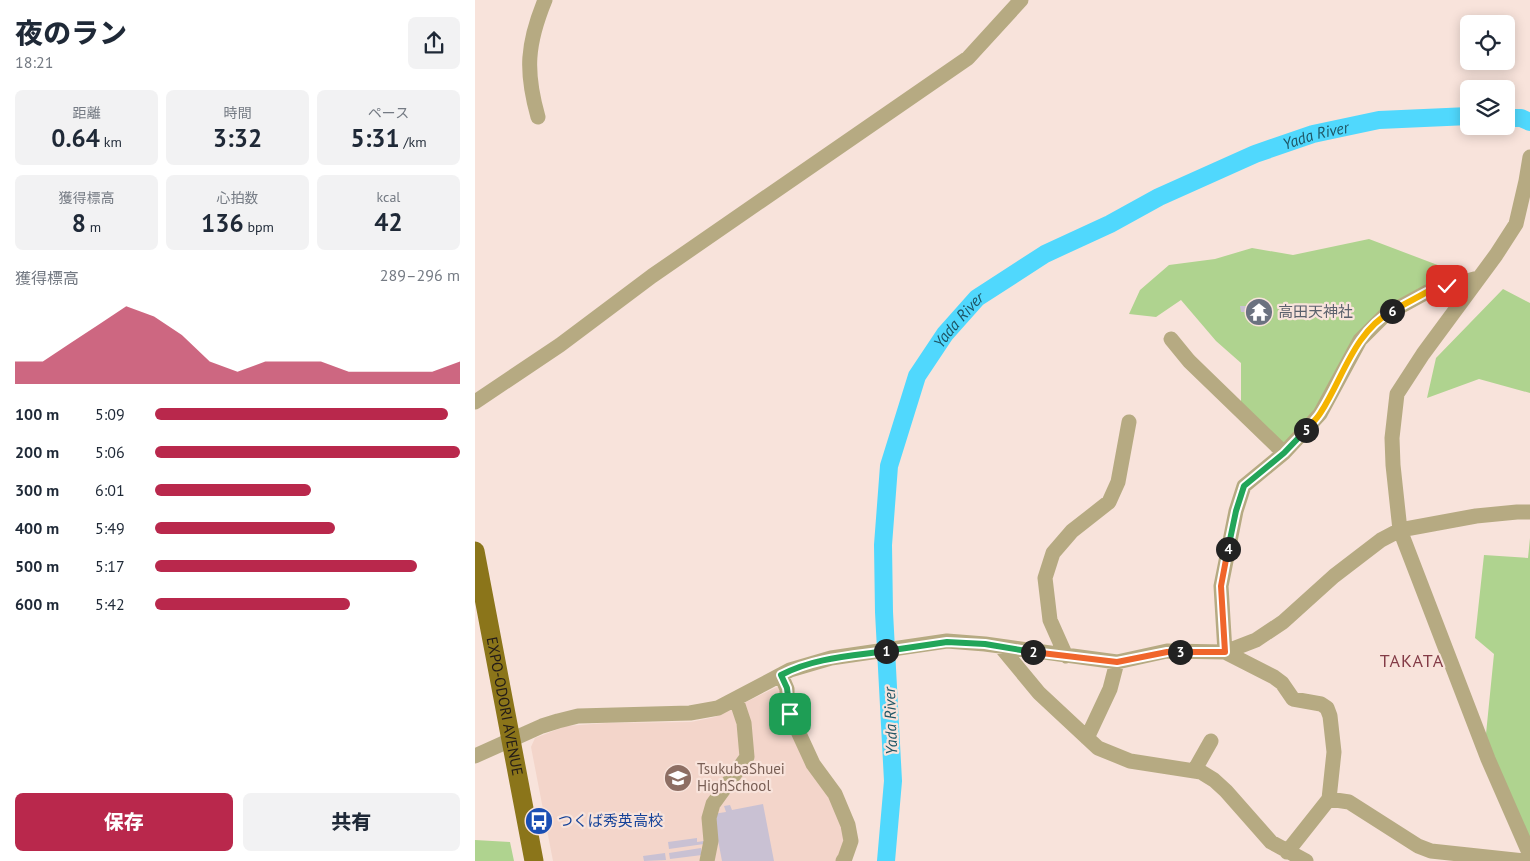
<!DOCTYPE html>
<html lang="ja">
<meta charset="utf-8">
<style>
body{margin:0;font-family:"PT Sans","Noto Sans JP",sans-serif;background:#f2f2f3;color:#1f2937;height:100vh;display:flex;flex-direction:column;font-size:19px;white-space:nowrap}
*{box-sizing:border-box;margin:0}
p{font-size:16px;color:#747a83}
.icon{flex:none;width:28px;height:28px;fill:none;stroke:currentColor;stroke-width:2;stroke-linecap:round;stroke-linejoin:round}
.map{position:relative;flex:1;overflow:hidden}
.drawer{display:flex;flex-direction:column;background:#fff;width:475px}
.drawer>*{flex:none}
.fabs{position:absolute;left:985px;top:15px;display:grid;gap:10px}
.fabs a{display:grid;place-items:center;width:55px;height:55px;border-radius:8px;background:#fff;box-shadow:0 2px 12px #0003;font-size:25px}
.pin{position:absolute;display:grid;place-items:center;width:42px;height:42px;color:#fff;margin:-21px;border-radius:10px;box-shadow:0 2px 8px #0006}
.km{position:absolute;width:25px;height:25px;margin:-12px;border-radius:50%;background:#222;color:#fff;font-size:14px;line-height:25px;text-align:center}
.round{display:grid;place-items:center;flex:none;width:52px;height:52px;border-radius:8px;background:#f2f2f3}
.head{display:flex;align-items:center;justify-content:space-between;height:85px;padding:0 15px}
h1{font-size:28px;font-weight:800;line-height:38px}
.metrics{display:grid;grid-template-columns:repeat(3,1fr);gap:8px;height:85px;padding:5px 15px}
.metrics div{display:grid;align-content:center;border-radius:8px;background:#f2f2f3;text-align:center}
.metrics b{font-size:25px;font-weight:800}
.metrics small{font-size:14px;font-weight:400}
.metrics p{font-size:14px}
.chart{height:140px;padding:10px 15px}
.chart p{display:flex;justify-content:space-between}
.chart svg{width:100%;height:90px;margin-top:5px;fill:#b9284c;opacity:.7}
.button{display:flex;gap:10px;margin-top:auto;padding:10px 15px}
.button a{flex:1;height:58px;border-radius:8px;background:#b9284c;color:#fff;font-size:20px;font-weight:800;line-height:58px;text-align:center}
.button a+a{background:#f2f2f3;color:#1f2937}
ul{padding:0 15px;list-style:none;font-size:16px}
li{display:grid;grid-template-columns:80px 60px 1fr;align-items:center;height:38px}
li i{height:12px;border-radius:6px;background:#b9284c}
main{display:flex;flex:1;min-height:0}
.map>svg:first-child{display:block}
.built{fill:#f3d5ca}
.green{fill:#afd38f}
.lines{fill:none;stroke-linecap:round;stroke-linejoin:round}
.river{stroke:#50d8fd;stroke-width:18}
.building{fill:#c9c1d3}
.minor{stroke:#b6aa82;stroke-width:15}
.major{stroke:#8b751a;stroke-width:19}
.split-1-casing{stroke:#fff;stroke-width:10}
.split-2-casing{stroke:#fff;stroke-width:10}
.split-3-casing{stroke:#fff;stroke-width:10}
.split-4-casing{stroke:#fff;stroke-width:10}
.split-5-casing{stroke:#fff;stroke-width:10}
.split-6-casing{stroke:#fff;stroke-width:10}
.split-7-casing{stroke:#fff;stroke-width:10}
.split-1{stroke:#22a559;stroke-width:6}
.split-2{stroke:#22a559;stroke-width:6}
.split-3{stroke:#f0652b;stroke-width:6}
.split-4{stroke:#f0652b;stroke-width:6}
.split-5{stroke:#22a559;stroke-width:6}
.split-6{stroke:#f5b400;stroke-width:6}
.split-7{stroke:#f5b400;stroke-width:6}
.labels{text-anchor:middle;stroke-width:4.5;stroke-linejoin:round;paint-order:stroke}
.worship-label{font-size:15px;fill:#5b616d;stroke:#f8e3db;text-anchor:start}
.street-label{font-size:15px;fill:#221b18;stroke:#f8e3db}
.education-label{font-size:15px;fill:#785e54;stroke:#f8e3db;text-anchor:start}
.transit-label{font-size:15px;fill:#164399;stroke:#f8e3db;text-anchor:start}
.water-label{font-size:16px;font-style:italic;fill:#1e5565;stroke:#f8e3db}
.quarter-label{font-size:18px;letter-spacing:1px;fill:#833b46;stroke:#f8e3db}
</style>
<main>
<section class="drawer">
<div class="head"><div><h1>夜のラン</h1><p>18:21</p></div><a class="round"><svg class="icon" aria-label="share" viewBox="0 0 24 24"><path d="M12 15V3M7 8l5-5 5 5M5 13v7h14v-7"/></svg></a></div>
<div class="metrics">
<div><p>距離</p><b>0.64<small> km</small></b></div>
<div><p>時間</p><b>3:32</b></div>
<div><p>ペース</p><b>5:31<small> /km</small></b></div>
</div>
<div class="metrics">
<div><p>獲得標高</p><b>8<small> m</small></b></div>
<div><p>心拍数</p><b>136<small> bpm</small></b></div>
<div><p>kcal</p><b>42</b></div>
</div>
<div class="chart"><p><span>獲得標高</span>289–296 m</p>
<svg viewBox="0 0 160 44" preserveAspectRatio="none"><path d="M0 44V33L10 33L20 24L30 15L40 6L50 11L60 20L70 33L80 38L90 33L100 33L110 33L120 38L130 38L140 38L150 38L160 33V44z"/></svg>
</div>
<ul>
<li><b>100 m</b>5:09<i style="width:96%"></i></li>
<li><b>200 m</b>5:06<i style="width:100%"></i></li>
<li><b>300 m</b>6:01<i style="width:51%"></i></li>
<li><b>400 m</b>5:49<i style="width:59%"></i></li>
<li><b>500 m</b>5:17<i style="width:86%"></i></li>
<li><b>600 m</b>5:42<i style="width:64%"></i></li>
</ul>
<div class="button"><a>保存</a><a>共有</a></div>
</section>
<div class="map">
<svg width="1055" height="861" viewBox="0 0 1055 861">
<rect width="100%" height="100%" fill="#f8e3db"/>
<!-- built -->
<path class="built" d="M308 684 339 771 373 833 363 861H78L56 747 60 738 91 726 132 723 216 722 240 717Z"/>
<!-- green -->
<path class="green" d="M894 239 989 275 906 312 846 405 811 449 766 406V363L741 341 706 300 681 317 654 314 665 290 694 265 740 259 777 248 818 255Z
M1028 289 1055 303V393L1004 379 952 398 961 358Z
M1055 538V851L1010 744 1019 654 1000 638 1009 555 1053 558Z
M0 840 35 842 39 861H0Z"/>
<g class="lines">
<!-- river -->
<g class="river">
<path d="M1031 118H1046L1055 122"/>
<path id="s1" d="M411 861 418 781 409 612 408 545 414 466 442 376 470 334 502 298 570 254 635 224 684 197 780 154 838 134 904 120 994 116"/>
</g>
</g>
<!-- building -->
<path class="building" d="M765 306H772L773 312H766Z
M788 306 789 317 781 318 780 307Z
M288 804 299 861H247L238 814 251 812 249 806 255 805 257 810Z
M222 838V842L229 841V844L194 849 193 842Z
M226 848 227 855 195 859 194 853Z
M190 853 191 860 169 861 168 856Z"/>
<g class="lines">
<!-- minor -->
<path class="minor" d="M63 117C50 71 52 44 70 0
M1055 157 1051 181 1041 224 1021 255 948 354 922 394 917 438 918 465 925 530 1013 759 1055 855
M696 339 714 361 809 453
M0 402 85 345 177 276 493 58 546 0
M526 647 564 693 623 748 655 761 726 772 739 780 751 791 796 842 831 861
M750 652 746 586 761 511 769 486 809 453 845 414 885 340 910 315 952 292 1003 278
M750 652 799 677 807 683 818 699 846 704 852 708 855 716 859 752 854 799 812 852
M591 656 575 620 570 578 578 553 597 531 634 502 643 482 654 422
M306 675 312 689V698L315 714 338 764 360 794 373 825 376 841 370 858 368 861
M612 738 635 689 642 662
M0 756 67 726 83 721 103 716 215 713 243 708 315 670 356 658 472 641 510 644 642 662 692 651 750 652 781 640 808 622 859 576 906 540 925 530 1001 516 1042 512H1055
M719 771 736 741
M854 799 874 802 943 846 956 851 1049 861
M232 861 236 841 234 818 238 804 272 757 269 723 261 699"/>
<!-- major -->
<path class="major" id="s2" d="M0 551 59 861"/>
</g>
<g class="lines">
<defs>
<path id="split-1" d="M315 714 312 688 306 675C338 658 376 656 411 651"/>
<path id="split-2" d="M411 651 472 642 510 644 558 652"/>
<path id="split-3" d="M558 652 642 662 692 652H705"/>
<path id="split-4" d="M705 652H750L746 586 753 549"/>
<path id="split-5" d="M753 549 761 511 769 486 809 453 831 430"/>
<path id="split-6" d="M831 430C836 424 842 419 846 412 868 378 879 332 917 311"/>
<path id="split-7" d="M917 311 952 292 972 286"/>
</defs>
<!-- split-1 casing -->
<use href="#split-1" class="split-1-casing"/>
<!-- split-2 casing -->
<use href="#split-2" class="split-2-casing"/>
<!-- split-3 casing -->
<use href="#split-3" class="split-3-casing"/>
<!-- split-4 casing -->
<use href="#split-4" class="split-4-casing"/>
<!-- split-5 casing -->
<use href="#split-5" class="split-5-casing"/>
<!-- split-6 casing -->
<use href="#split-6" class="split-6-casing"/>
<!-- split-7 casing -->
<use href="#split-7" class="split-7-casing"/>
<!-- split-1 -->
<use href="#split-1" class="split-1"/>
<!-- split-2 -->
<use href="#split-2" class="split-2"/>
<!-- split-3 -->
<use href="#split-3" class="split-3"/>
<!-- split-4 -->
<use href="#split-4" class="split-4"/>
<!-- split-5 -->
<use href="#split-5" class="split-5"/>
<!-- split-6 -->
<use href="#split-6" class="split-6"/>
<!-- split-7 -->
<use href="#split-7" class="split-7"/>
</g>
<!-- icons -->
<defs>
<symbol id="temple-disc" viewBox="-11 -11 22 22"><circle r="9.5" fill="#6b7280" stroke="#f8e3db"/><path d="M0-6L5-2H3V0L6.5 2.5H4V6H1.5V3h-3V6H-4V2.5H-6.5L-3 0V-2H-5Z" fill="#fff"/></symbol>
<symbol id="school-disc" viewBox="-11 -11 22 22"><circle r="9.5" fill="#8d6e63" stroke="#f8e3db"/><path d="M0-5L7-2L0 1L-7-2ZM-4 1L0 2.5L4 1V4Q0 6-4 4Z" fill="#fff"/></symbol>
<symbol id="bus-disc" viewBox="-11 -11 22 22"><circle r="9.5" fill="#1a4fb4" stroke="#f8e3db"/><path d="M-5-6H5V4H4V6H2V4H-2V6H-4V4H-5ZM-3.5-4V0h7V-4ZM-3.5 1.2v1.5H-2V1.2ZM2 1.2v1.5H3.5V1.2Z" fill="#fff"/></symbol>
</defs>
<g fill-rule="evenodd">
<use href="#temple-disc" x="768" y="296" width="32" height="32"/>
<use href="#school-disc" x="187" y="762" width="32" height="32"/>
<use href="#bus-disc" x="48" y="805" width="32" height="32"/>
</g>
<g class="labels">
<!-- worship labels -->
<g class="worship-label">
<text x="803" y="317">高田天神社</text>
</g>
<!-- street labels -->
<g class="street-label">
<text dy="5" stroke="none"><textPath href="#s2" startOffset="158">EXPO-ODORI AVENUE</textPath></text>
</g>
<!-- education labels -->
<g class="education-label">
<text x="222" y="774">TsukubaShuei<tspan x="222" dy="17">HighSchool</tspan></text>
</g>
<!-- transit labels -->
<g class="transit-label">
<text x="83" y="826">つくば秀英高校</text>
</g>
<!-- water labels -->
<g class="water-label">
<text dy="6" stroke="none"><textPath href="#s1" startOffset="966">Yada River</textPath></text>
<text dy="6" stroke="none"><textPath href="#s1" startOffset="560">Yada River</textPath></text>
<text transform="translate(415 721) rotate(-92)" y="6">Yada River</text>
</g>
<!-- quarter labels -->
<g class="quarter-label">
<text x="937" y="667">TAKATA</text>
</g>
</g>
</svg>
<div class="fabs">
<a><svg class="icon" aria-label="locate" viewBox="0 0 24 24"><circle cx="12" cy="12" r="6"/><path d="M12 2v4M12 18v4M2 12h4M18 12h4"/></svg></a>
<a><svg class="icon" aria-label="layers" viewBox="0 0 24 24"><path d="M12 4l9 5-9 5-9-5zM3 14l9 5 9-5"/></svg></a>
</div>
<div class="pin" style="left:315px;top:714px;background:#1e9e55"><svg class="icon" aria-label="arrive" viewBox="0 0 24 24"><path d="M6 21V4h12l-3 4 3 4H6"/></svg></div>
<div class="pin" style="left:972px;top:286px;background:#d93025"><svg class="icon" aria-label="check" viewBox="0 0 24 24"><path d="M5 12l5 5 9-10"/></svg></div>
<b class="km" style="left:411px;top:651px">1</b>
<b class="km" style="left:558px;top:652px">2</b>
<b class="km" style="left:705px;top:652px">3</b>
<b class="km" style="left:753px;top:549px">4</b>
<b class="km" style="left:831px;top:430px">5</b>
<b class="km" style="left:917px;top:311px">6</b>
</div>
</main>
